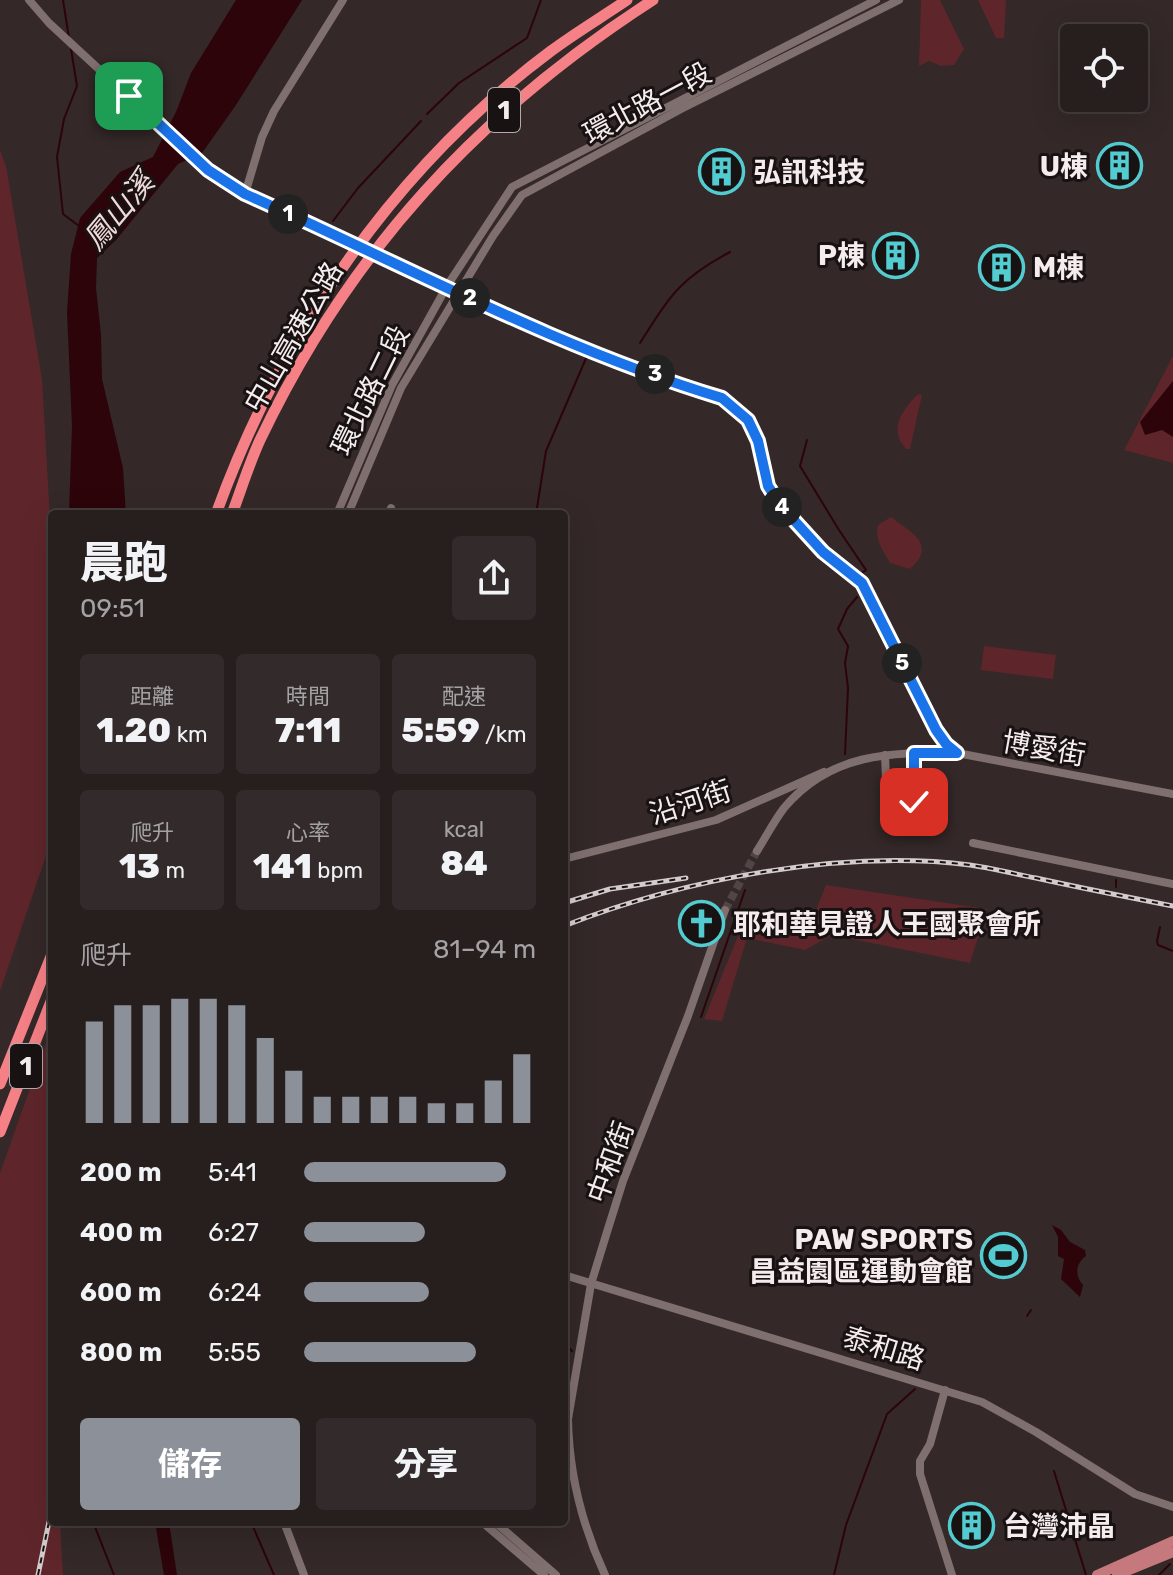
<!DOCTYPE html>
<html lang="zh-TW">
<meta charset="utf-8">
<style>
body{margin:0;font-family:Rubik,"Noto Sans TC",sans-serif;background:#332b2b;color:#f1f3f6;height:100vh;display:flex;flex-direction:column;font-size:30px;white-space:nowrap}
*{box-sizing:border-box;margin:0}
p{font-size:26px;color:#a4a2a4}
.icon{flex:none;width:44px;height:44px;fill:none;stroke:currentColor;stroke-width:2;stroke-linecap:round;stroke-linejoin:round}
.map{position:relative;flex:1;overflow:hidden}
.drawer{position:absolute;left:48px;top:510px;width:520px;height:1016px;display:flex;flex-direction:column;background:#271e1e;border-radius:8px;box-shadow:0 8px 32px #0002,0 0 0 2px #433c3c}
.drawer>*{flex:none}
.buttons{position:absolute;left:1060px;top:24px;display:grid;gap:16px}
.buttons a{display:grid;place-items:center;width:88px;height:88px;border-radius:8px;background:#271e1e;box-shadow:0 8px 32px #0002,0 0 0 2px #433c3c;font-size:40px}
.pin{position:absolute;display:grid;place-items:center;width:68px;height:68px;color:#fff;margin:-34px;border-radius:16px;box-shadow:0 4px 12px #0006}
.km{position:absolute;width:40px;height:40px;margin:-20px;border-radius:50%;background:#222;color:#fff;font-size:22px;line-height:40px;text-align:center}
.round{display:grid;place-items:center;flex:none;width:84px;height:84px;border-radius:8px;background:#332b2b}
.summary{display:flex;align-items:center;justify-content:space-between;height:136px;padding:0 32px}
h1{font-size:44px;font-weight:800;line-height:60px}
.stats{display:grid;grid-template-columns:repeat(3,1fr);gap:12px;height:136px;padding:8px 32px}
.stats div{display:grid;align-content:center;border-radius:8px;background:#332b2b;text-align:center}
.stats b{font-size:34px;font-weight:800}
.stats small{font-size:22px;font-weight:400}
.stats p{font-size:22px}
.chart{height:224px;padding:16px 32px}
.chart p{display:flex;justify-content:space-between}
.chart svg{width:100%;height:144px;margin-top:8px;stroke:#8c9099;stroke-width:6}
.action{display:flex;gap:16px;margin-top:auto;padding:16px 32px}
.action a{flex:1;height:92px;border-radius:8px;background:#8c9099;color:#fff;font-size:32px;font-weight:800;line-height:92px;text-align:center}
.action a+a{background:#332b2b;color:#f1f3f6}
ul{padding:0 32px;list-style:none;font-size:26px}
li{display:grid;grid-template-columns:128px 96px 1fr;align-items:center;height:60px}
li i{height:20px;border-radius:10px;background:#8c9099}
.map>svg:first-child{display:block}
.green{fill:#5e262a}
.water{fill:#2c0409}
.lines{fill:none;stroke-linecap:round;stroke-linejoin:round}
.stream{stroke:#2c0409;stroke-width:2}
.minor-tunnel{stroke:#514646;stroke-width:8;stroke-dasharray:8 4;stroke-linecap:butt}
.minor{stroke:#7f6f6f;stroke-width:8}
.major{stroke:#c6797d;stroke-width:10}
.highway{stroke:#f58086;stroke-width:11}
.rail-casing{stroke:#d4cccc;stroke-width:5}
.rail{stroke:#181212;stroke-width:2;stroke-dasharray:6;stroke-linecap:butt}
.route-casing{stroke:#fff;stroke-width:16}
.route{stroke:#1a73e8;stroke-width:10}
.labels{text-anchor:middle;stroke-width:6;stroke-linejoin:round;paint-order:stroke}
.shield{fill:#181212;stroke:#b3abab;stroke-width:2}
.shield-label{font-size:26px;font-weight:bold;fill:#f5eded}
.street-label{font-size:28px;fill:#f5eded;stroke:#181212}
.poi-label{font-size:28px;font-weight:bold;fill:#f5eded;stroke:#181212;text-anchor:start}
.water-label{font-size:30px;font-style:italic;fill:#f2d9d9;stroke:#181212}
</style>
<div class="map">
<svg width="1173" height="1575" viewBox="0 0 1173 1575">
<rect width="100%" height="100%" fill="#342828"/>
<!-- green -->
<path class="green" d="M921 0H940L964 49 954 65 941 66 929 61 919 66Z
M978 0H1006L1004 38H996Z
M0 150 6 166 42 379 52 554V838L0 991Z
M1173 356V463L1124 450Z
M918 394 922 395 910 449H906C888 429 902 410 918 394Z
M891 517C908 531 939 543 910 569L890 563C884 551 874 540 878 525Z
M984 646 1056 655 1053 679 981 670Z
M826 885 987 909 970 963 832 935 805 950 747 938 722 1021 704 1019 749 909 799 925 814 915Z
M52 1026V1522H60L63 1575H0V1173Z"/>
<!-- water -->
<path class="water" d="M236 0H302L236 105 202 153 178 164 116 240 97 258 96 288 101 335 102 379 123 468 126 514H69L72 426 67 312 71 254 80 218 120 172 153 157 176 112 191 73Z
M1173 381V437L1162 430 1145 435 1140 422Z
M1052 1225 1061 1230 1070 1242 1085 1250 1086 1256C1076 1263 1074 1275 1083 1285L1080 1297 1061 1279 1064 1259 1058 1256V1237Z
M155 1522H169L177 1575H164Z"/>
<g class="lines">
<!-- stream -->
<path class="stream" d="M63 0 69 38
M71 49 77 86 64 119 57 157 63 214 79 226
M427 114 459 83 527 38 541 0
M333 221 358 188 421 121
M640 343C670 296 679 279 730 252
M807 440 800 466 839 530 866 570 859 575
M536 514 546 451 587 356
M564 597 567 601 564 606
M845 754 848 688 845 663 848 646 838 629 847 609 857 597
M1116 887V880
M1160 927 1157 941 1158 945 1173 951
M701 1017 745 890
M1027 1316 1031 1310
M564 1343 572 1351
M1054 1471 1086 1575
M93 1522 114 1575
M251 1522 274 1575
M350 1522H377
M834 1575 846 1525 887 1414 915 1389
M1159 1575 1170 1564"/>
<!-- minor-tunnel -->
<path class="minor-tunnel" d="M725 910 757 851"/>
<!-- minor -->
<path class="minor" d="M29 0 49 23 208 170 231 186 533 328 585 350 722 398 748 420 758 441 768 486 781 506 823 552 862 583 936 730 946 744 957 753 1173 794
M245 194 262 137 274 111 343 0
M337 514 392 385 447 286 512 187 876 0
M348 514 401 388 493 236 522 195 681 109 899 0
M389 514 391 508
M885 755 887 803 914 802V753
M973 843 1173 884
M757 851C766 837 774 821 784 808 830 753 890 752 956 753
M564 859 716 820 824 772
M564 1275 982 1402 1036 1432 1135 1494 1173 1507
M945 1390 930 1444 920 1461V1474L952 1575
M284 1522 304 1575
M482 1522 544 1575
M495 1522 556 1575
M605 1575C582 1525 569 1475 568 1419L591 1284 607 1232 623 1181 688 1016 725 910"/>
<!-- major -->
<path class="major" d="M1097 1575 1173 1541
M1117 1575 1173 1552"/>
<!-- highway -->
<path class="highway" d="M216 514C282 332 394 168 551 51 575 33 602 17 627 0
M232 514C241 490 249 464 260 440 350 251 478 113 653 0
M0 1084 52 954
M0 1132 52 999"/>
<defs>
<path id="rail" d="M564 903 610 889 686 878
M564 926C683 879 842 849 970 865 992 868 1014 874 1036 878 1081 888 1127 897 1173 906
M38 1575 52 1507"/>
</defs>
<!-- rail casing -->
<use href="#rail" class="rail-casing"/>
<!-- rail -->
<use href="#rail" class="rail"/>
</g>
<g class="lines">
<defs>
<path id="route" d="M129 96 208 170 245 194C403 264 556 348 722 398L748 420 758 441 768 486 781 506 823 552 862 583 936 730 946 744 957 753H914V802"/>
</defs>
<!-- route casing -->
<use href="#route" class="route-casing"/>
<!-- route -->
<use href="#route" class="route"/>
</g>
<!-- icons -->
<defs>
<symbol id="building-ring" viewBox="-11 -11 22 22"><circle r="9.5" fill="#181212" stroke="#52ccd0" stroke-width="1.5"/><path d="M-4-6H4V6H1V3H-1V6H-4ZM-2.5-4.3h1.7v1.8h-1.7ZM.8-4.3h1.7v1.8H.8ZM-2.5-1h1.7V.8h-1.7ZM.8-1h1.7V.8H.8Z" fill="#52ccd0"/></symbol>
<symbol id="church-ring" viewBox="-11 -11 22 22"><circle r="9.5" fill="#181212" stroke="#52ccd0" stroke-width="1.5"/><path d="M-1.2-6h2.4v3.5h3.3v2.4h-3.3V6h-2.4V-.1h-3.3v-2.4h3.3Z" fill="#52ccd0"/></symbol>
<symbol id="stadium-ring" viewBox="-11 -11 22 22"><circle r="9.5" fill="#181212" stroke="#52ccd0" stroke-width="1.5"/><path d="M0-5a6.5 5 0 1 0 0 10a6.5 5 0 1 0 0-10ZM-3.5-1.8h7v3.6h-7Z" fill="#52ccd0"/></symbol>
</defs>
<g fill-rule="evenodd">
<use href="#building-ring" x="1094" y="140" width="51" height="51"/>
<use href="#building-ring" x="696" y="146" width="51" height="51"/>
<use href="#building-ring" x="870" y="230" width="51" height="51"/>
<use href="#building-ring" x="976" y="242" width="51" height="51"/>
<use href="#church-ring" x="676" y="898" width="51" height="51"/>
<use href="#stadium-ring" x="978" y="1230" width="51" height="51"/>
<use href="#building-ring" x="946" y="1500" width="51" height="51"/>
</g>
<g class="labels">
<!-- shield labels -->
<g class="shield">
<rect x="488" y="88" width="32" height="44" rx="6"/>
<rect x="10" y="1044" width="32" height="44" rx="6"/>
</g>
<g class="shield-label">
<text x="504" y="119">1</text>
<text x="26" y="1075">1</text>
</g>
<!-- street labels -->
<g class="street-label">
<text transform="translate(647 103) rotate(-28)" y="10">環北路一段</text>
<text transform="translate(293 337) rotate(-60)" y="10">中山高速公路</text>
<text transform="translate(370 390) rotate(-64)" y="10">環北路二段</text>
<text transform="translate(1044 748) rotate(10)" y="10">博愛街</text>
<text transform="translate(690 802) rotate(-18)" y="10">沿河街</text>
<text transform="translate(610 1162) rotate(-70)" y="10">中和街</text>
<text transform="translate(884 1348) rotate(17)" y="10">泰和路</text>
</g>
<!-- poi labels -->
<g class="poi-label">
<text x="1088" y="176" text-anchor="end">U棟</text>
<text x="753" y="182">弘訊科技</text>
<text x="865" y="265" text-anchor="end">P棟</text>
<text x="1033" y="277">M棟</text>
<text x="733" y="934">耶和華見證人王國聚會所</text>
<text x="973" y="1249" text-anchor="end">PAW SPORTS<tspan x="973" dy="32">昌益園區運動會館</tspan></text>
<text x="1003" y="1536">台灣沛晶</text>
</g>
<!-- water labels -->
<g class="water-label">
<text transform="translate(119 211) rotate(-50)" y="10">鳳山溪</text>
</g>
</g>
</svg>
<div class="buttons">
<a><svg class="icon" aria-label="locate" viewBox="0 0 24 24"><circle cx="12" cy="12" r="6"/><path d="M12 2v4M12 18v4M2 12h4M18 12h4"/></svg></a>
</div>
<div class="pin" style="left:129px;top:96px;background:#1e9e55"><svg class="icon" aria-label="arrive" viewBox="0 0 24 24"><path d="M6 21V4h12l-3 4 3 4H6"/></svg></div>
<div class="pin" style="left:914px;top:802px;background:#d93025"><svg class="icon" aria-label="check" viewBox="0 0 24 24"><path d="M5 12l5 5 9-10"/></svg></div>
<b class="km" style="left:288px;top:214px">1</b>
<b class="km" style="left:470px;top:298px">2</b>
<b class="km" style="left:655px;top:374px">3</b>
<b class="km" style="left:782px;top:507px">4</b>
<b class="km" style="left:902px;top:663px">5</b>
<section class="drawer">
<div class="summary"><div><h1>晨跑</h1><p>09:51</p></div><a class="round"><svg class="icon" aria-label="share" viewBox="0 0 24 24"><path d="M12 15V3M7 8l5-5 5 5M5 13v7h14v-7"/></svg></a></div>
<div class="stats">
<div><p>距離</p><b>1.20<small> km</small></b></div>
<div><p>時間</p><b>7:11</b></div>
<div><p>配速</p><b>5:59<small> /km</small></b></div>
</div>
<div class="stats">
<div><p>爬升</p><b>13<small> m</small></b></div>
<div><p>心率</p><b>141<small> bpm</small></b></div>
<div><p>kcal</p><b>84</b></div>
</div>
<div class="chart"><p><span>爬升</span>81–94 m</p>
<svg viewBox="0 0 160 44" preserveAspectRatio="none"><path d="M5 44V13M15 44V8M25 44V8M35 44V6M45 44V6M55 44V8M65 44V18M75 44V28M85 44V36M95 44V36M105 44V36M115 44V36M125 44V38M135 44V38M145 44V31M155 44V23"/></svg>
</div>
<ul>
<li><b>200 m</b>5:41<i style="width:87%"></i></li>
<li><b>400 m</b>6:27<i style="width:52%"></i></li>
<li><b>600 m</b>6:24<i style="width:54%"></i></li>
<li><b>800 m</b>5:55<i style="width:74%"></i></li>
</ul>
<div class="action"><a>儲存</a><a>分享</a></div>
</section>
</div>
